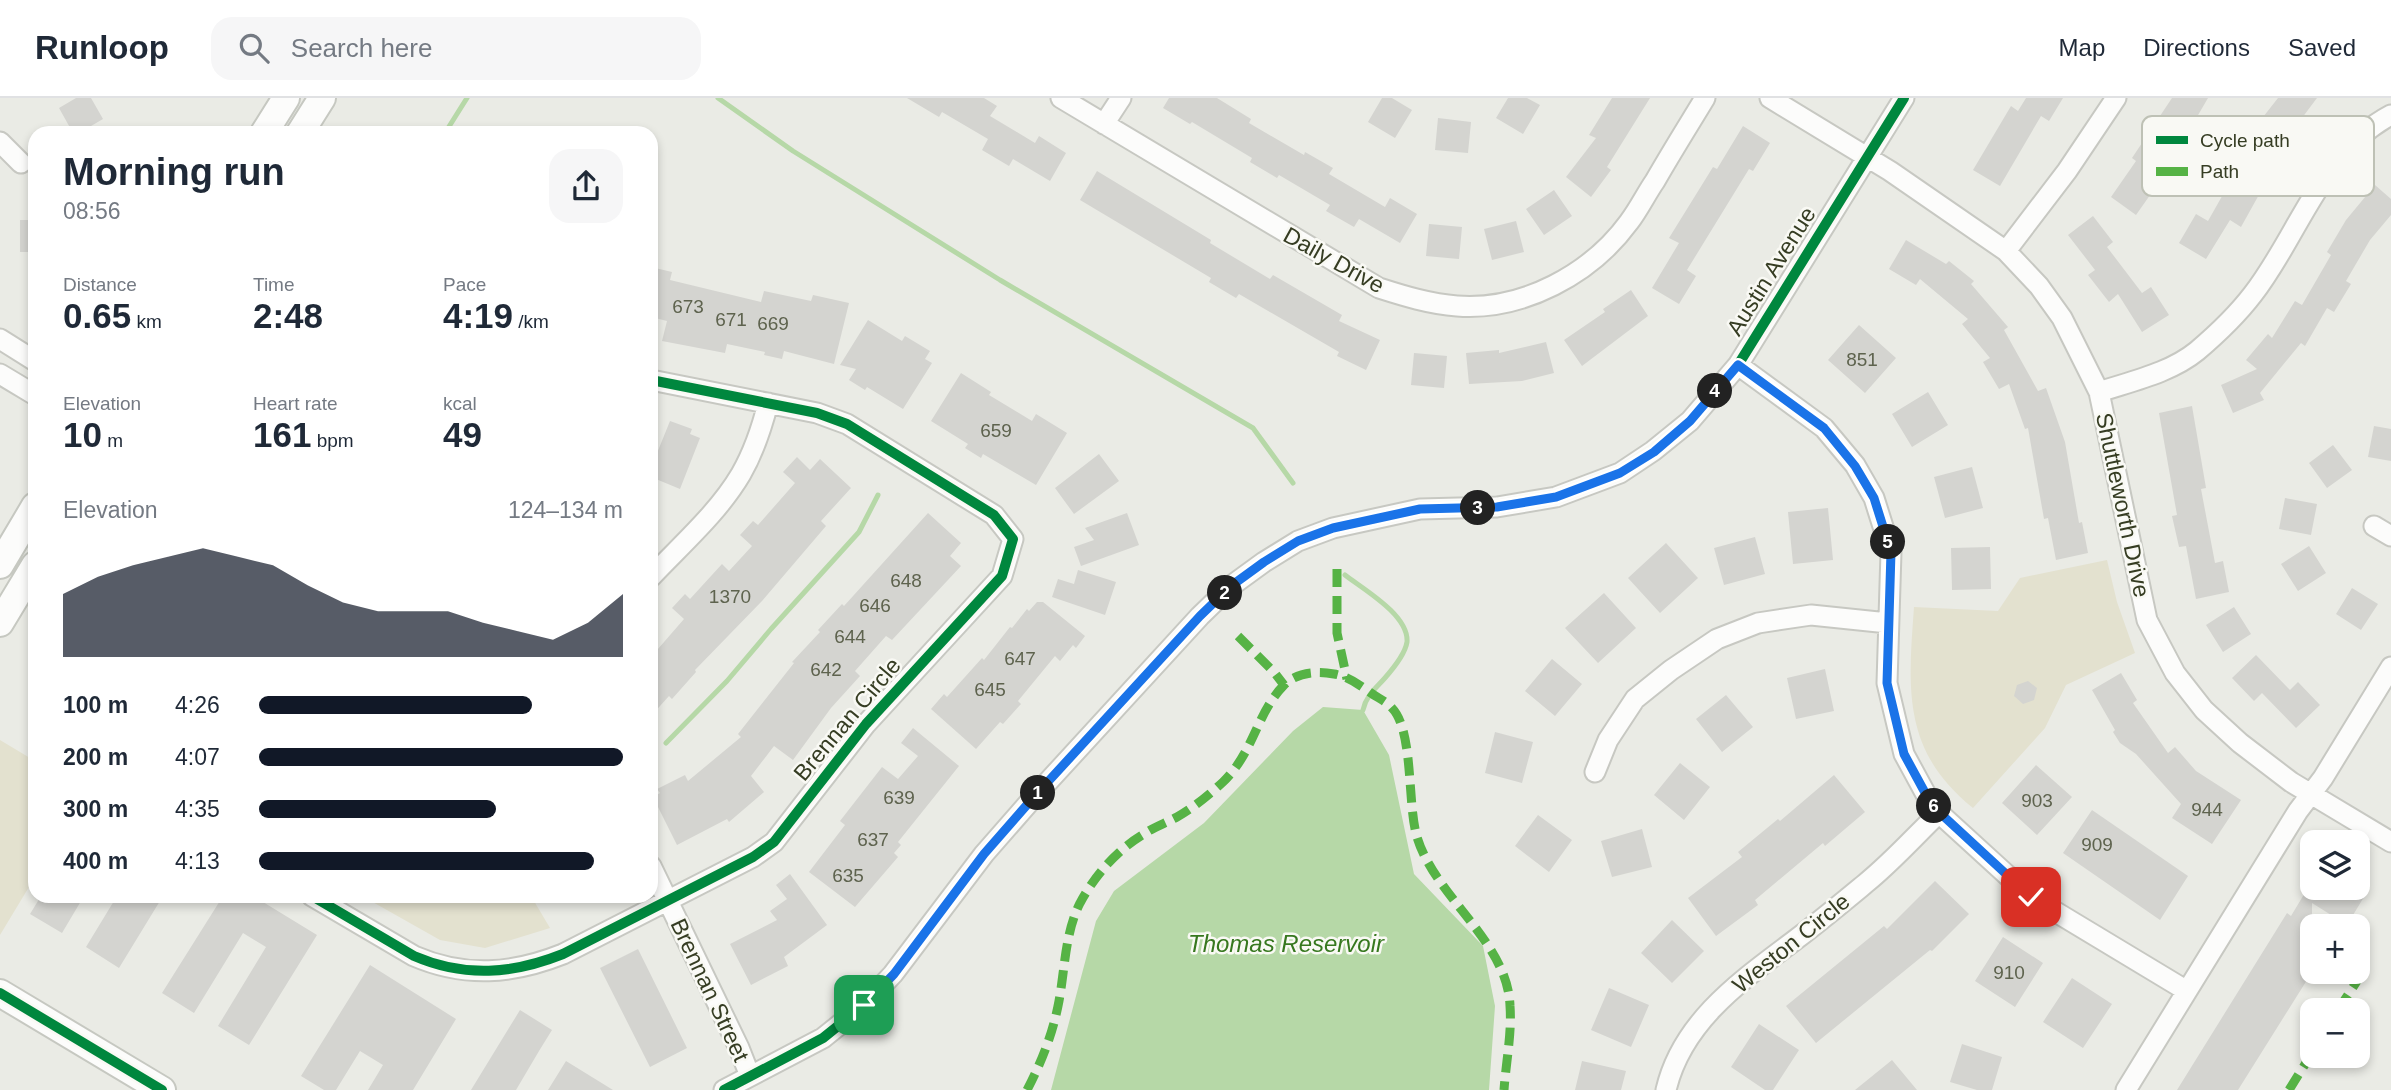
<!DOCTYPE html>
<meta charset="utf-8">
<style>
body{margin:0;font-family:Arial,sans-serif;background:#f6f6f7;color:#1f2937;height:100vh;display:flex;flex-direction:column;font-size:26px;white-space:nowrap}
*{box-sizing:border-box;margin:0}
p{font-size:23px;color:#747a83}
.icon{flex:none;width:38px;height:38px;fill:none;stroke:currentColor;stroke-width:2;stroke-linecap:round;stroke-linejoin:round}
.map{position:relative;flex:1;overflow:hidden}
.side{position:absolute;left:28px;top:28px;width:630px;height:777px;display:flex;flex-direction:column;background:#fff;border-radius:21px;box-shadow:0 4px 10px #0003}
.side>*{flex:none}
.buttons{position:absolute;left:2300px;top:732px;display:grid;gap:14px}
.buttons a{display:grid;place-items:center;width:70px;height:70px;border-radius:14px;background:#fff;box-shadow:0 4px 10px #0003;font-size:35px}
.pin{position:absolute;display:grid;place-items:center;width:60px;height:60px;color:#fff;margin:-30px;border-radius:14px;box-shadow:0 4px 10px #0006}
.km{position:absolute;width:35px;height:35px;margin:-18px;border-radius:50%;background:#222;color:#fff;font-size:19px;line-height:35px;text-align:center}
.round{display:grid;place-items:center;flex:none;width:74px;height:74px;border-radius:21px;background:#f6f6f7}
.summary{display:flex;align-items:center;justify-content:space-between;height:119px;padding:0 35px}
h1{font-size:38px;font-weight:800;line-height:52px}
.metrics{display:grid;grid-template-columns:repeat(3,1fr);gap:10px;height:119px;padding:7px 35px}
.metrics div{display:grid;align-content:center}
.metrics b{font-size:35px;font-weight:800}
.metrics small{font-size:19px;font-weight:400}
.metrics p{font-size:19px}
.chart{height:196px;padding:14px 35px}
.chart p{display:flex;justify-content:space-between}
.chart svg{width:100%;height:126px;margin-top:7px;fill:#111827;opacity:.7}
ul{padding:0 35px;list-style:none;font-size:23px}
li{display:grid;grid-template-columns:112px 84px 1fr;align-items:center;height:52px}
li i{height:18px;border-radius:9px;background:#111827}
header{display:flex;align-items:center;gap:42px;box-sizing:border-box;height:98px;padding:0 35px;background:#fff;border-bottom:2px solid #e0e1e3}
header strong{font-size:33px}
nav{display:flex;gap:38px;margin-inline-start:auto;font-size:24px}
.search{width:490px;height:63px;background:#f6f6f7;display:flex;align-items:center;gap:18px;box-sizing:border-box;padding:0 24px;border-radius:21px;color:#747a83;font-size:26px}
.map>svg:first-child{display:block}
.green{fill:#e3e1cf}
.water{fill:#b6d8a7}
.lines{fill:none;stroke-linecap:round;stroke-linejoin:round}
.stream{stroke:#b6d8a7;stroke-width:5}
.building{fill:#d4d4d0}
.street-casing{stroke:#c7c8c2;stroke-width:23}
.secondary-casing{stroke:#c6c8c1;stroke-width:30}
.street{stroke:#fcfcfb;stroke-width:19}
.secondary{stroke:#fcfcfb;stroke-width:26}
.quiet{stroke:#56b345;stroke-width:9;stroke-dasharray:18 9;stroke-linecap:butt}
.cycleway-casing{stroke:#f9f9f4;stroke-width:15}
.cycleway{stroke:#00873e;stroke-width:10}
.route-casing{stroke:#fff;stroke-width:14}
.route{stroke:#1a73e8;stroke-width:9}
.labels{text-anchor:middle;stroke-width:5;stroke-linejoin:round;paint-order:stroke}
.number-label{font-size:19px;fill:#5e634e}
.street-label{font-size:23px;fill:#363d23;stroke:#f9f9f4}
.water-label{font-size:24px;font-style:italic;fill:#37781f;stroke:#f9f9f4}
.key{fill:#f9f9f4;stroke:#bec1b5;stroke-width:2}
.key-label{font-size:19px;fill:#363d23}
</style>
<header>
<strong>Runloop</strong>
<div class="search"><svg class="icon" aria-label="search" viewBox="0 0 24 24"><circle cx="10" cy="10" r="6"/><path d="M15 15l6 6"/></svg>Search here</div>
<nav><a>Map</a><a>Directions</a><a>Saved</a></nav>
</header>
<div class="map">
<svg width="2391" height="992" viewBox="0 0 2391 992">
<rect width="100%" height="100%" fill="#eaebe5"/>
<!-- green -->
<path class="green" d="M2107 462 2117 504 2135 555 2066 587 2045 630 1973 710C1902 653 1908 591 1914 509L1998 513 2020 480Z
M0 642 35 663V779L0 837Z
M362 798H531L550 830 485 850 440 842Z"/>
<!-- water -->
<path class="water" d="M1323 609 1363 612 1389 657 1414 776 1483 848 1495 908 1489 992H1051L1096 823 1114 793 1204 725 1293 633Z"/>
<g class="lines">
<!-- stream -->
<path class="stream" d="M718 0 793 53 1000 182 1253 330 1293 385
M445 35 467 0
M1345 477C1363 491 1409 517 1407 544 1405 557 1392 572 1384 581 1375 591 1366 598 1363 612
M666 645 727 583 771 531 859 434 878 397"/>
</g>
<!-- building -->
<path class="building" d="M76 0H91L103 21 79 35H73L59 10Z
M907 0H984L997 8 990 18 1035 45 1039 38 1066 55 1050 83 1013 61 1009 68 982 52 988 41 942 14 939 19Z
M1169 0H1217L1251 21 1249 25 1304 57 1305 54 1333 70 1329 76 1385 109 1390 100 1417 116 1400 145 1359 121 1354 129 1326 113 1330 107 1279 77 1277 80 1250 64 1252 60 1192 24 1190 26 1163 10Z
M1382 0H1392L1412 12 1395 40 1368 24Z
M1508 0H1527L1540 7 1523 36 1496 20Z
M1612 0H1650L1607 69 1611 72 1591 99 1566 79 1596 40 1589 37Z
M2026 0H2063L2049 23 2041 18 2000 88 1973 72 2011 8 2018 13Z
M2172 0H2208L2187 36 2185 35 2153 88 2155 90 2136 117 2111 99 2136 63 2132 60Z
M2278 0H2317L2275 56 2280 59 2241 129 2230 122 2206 161 2179 145 2196 116 2208 123 2260 31 2256 28Z
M1438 20 1471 24 1468 55 1435 52Z
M1743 28 1770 45 1753 73 1749 71 1687 172 1696 178 1679 206 1652 190 1679 145 1669 140 1713 69 1717 71Z
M1097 73 1211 142 1210 145 1270 181 1273 177 1342 217 1339 223 1380 242 1366 272 1337 258 1339 254 1239 196 1236 200 1209 184 1211 180 1080 102Z
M2375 87 2391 101V117L2370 142 2346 183 2351 186 2334 214 2327 210 2305 248 2301 245 2260 295 2264 302 2233 315 2221 287 2257 271 2246 262 2268 236 2272 240 2295 203 2302 207 2331 157 2327 154 2346 122Z
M1554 92 1572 118 1544 137 1526 111Z
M2093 118 2113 144 2107 149 2142 195 2151 189 2169 217 2142 234 2118 196 2109 204 2088 177 2095 172 2068 137Z
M20 122H35V154H20Z
M1516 123 1524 154 1492 162 1484 131Z
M1429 126 1462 129 1459 161 1426 158Z
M1906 142 1946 166 1949 163 1974 183 1971 186 2008 229 2004 232 2038 293 2046 290 2065 344 2079 425 2082 424 2088 455 2056 462 2048 420 2044 421 2028 330 2025 331 2009 286 1999 291 1983 264 1990 260 1962 226 1968 221 1920 181 1916 187 1889 171Z
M651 169 672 174 670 182 761 204 764 193 811 203 813 197 849 205 834 266 784 253 782 261 764 257 765 254 727 246 725 255 662 243 667 223 651 219Z
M1631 192 1648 218 1582 268 1564 242 1605 214 1603 211Z
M868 222 902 243 905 238 930 253 925 261 932 265 903 311 867 289 865 292 849 282 856 271 840 267Z
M1859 227 1896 260 1865 295 1828 262Z
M1546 244 1554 275 1522 283 1469 286 1466 255 1499 252V255Z
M1414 255 1447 258 1444 290 1411 287Z
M961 275 991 294 989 297 1032 323 1036 316 1067 335 1036 387 983 356 981 360 965 350 968 346 931 323Z
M1928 294 1948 327 1912 349 1892 316Z
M2192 308 2206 390 2201 391 2215 465 2223 463 2229 494 2196 501 2186 448 2179 449 2172 418 2177 417 2159 315Z
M670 323 692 331 690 336 700 340 680 391 651 379V370Z
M2374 328 2391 331V363L2368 359Z
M2333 347 2352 372 2327 390 2309 365Z
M1099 356 1119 383 1074 416 1055 390Z
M797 359 810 372 820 361 851 390 821 423 826 428 762 503 695 572 696 574 672 601 669 598 651 618V559L684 521 672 510 685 496 690 501 722 466 729 473 752 448 740 437 753 423 758 427 795 385 783 374Z
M1972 369 1983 410 1945 420 1934 379Z
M2285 400 2317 406 2311 437 2279 431Z
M1828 410 1833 462 1793 466 1788 414Z
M928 415 961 445 950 458 961 468 892 542 886 538 855 573 860 578 831 610 793 662 774 648 751 678 764 694 729 724 727 721 677 747 653 699 660 695 657 691 685 677 688 683 741 639 738 636 794 565 792 564 820 534 818 532 842 506 844 508Z
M1127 415 1139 447 1081 468 1074 449 1094 442 1085 430Z
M1755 439 1765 476 1724 487 1714 450Z
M1666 445 1698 480 1660 515 1628 480Z
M2309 448 2326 475 2298 493 2281 466Z
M1990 449 1991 491 1952 492 1951 450Z
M1078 472 1116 484 1105 517 1052 499 1058 481 1074 486Z
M2352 490 2378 506 2361 532 2336 516Z
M1604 495 1636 530 1598 565 1565 530Z
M1037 504H1043L1085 538 1076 550 1073 547 1060 563 1055 558 1018 603 1021 606 1003 626 1000 624 976 651 931 611 944 596 947 599 982 560 984 562 1010 529 1012 530 1027 511 1029 513Z
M2234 509 2251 536 2223 554 2206 527Z
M2256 557 2290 592 2298 584 2320 607 2296 630 2262 595 2254 603 2232 580Z
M1552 561 1582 586 1555 618 1525 593Z
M1825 571 1834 613 1796 621 1787 580Z
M2121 575 2137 602 2133 605 2168 655 2175 649 2196 673 2241 702 2212 746 2172 720 2181 706 2136 656 2120 645 2113 634 2115 632 2092 592Z
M2028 583 2037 590 2034 602 2023 606 2014 598 2017 587Z
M1726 597 1753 629 1722 654 1696 621Z
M913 630 959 668 898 744 901 747 894 755 898 759 855 809 809 774 845 727 840 723 882 669 898 681 918 658 901 645Z
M1495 634 1533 644 1522 685 1485 675Z
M1680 665 1710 689 1684 722 1654 697Z
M2036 667 2072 699 2037 737 2002 705Z
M1834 677 1865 714 1825 748 1823 745 1755 802 1758 807 1716 838 1688 800 1742 759 1738 754 1778 721 1780 723Z
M2092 712 2188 778 2160 822 2063 755Z
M1538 717 1572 742 1549 774 1515 748Z
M1642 731 1652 769 1612 779 1601 743Z
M790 776 827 827 784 859 788 868 751 887 730 846 777 822 770 813 787 801 776 787Z
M1935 783 1969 816 1932 853 1930 852 1816 945 1786 908 1884 828 1887 831Z
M2312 783V789H2370L2347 827 2312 805V874L2238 992H2177L2287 815 2291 818Z
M41 798H84L62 835 30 816Z
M117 798H163L119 870 86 849Z
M223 798H253L317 837 249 947 218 928 266 849 243 835 194 915 162 895Z
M1672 822 1704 853 1672 885 1641 855Z
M2003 839 2043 865 2015 909 1975 883Z
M638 851 687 950 650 969 600 870Z
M370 867 456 921 413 992H368L383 967 360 953 336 992H324L301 978Z
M2072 880 2112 906 2083 950 2043 924Z
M1609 890 1649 907 1631 949 1591 932Z
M520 912 552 932 539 953 516 992H471Z
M1759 926 1799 952 1773 992H1765L1731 969Z
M1962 946 2002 959 1992 992H1977L1950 984Z
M1892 962 1917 992H1855Z
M566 963 613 992H548Z
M1582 963 1626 973 1621 992H1575Z"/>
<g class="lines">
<defs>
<path id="street" d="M1061 0 1379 190C1404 198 1430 206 1457 208 1523 213 1591 176 1629 124 1639 111 1646 96 1655 83 1671 55 1688 28 1705 0
M1770 0 1890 73 2006 153 2039 188 2062 220 2099 294 2147 522 2175 575 2204 612 2240 645 2291 684 2391 744
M1104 26 1121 0
M0 44 21 65
M2006 153 2067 73 2116 0
M0 241 35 263
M1738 267 1824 330 1855 367 1874 400 1891 454 1887 585 1904 656 1929 702 1939 715 2031 799 2187 893
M0 276 35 297
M2099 294C2132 283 2170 275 2197 253 2217 236 2237 217 2253 196 2299 137 2321 54 2391 17
M2374 428 2391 438
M651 479C681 447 718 415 741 376 753 355 762 329 768 305
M1595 674 1608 642 1635 601 1671 572 1717 541 1758 525 1811 517 1888 525
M651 768 739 950 750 978
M312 798 414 858C465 880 513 876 563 856L753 759 774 744 866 626 1002 478 1013 441 994 417 847 326 817 315 651 282
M724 992 823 940 864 907 893 876 984 756 1033 700 1200 518 1231 488 1264 464 1298 443 1333 430 1420 411 1497 409 1556 399 1620 375 1653 353 1690 323 1738 267 1904 0
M1666 992C1682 923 1742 882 1795 842 1819 824 1843 804 1866 785 1892 764 1915 738 1939 715
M2126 992 2298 713 2323 680 2391 569"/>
<path id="secondary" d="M264 35 286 0
M300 35 322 0
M0 467 35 408
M0 525 35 467
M0 895 162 992"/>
</defs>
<!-- street casing -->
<use href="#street" class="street-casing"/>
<!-- secondary casing -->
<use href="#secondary" class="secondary-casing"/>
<!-- street -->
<use href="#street" class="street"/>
<!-- secondary -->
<use href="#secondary" class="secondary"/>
<!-- quiet -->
<path class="quiet" d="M1337 471V535L1347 581
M1238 538 1274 574 1284 587
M2338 912 2357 883
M1027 992C1042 963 1053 935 1059 903 1065 870 1065 835 1080 805 1095 777 1117 752 1144 736 1154 729 1166 725 1177 719 1193 710 1209 697 1223 684 1254 654 1256 616 1284 587 1297 574 1317 573 1334 576 1347 578 1360 587 1371 595 1378 600 1387 604 1392 610 1414 633 1407 706 1417 739 1435 799 1508 844 1510 908 1512 935 1506 964 1504 992
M2289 992 2312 955"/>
<defs>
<path id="cycleway" d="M312 798 414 858C465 880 513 876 563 856L753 759 774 744 866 626 1002 478 1013 441 994 417 847 326 817 315 651 282
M0 895 162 992
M724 992 823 940 864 907 893 876 984 756 1033 700 1200 518 1231 488 1264 464 1298 443 1333 430 1420 411 1497 409 1556 399 1620 375 1653 353 1690 323 1738 267 1904 0"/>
</defs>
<!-- cycleway casing -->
<use href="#cycleway" class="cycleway-casing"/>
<!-- cycleway -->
<use href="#cycleway" class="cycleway"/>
</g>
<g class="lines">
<defs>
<path id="route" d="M864 907 894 876 984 756 1033 700 1200 518 1231 488 1264 464 1298 443 1333 430 1420 411 1497 409 1556 399 1620 375 1654 354 1690 323 1738 267 1824 330 1855 368 1874 400 1891 454 1887 585 1904 656 1929 702 1940 715 2031 799"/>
</defs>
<!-- route casing -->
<use href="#route" class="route-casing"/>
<!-- route -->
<use href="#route" class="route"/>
</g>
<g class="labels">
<!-- number labels -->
<g class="number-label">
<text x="688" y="215">673</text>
<text x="731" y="228">671</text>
<text x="773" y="232">669</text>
<text x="1862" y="268">851</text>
<text x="996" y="339">659</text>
<text x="906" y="489">648</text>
<text x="730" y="505">1370</text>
<text x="875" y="514">646</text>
<text x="850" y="545">644</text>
<text x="1020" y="567">647</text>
<text x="826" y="578">642</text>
<text x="990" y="598">645</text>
<text x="899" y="706">639</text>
<text x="2037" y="709">903</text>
<text x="2207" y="718">944</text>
<text x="873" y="748">637</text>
<text x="2097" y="753">909</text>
<text x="848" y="784">635</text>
<text x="2009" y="881">910</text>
</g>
<!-- street labels -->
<g class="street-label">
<text transform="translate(1334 162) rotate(29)" y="8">Daily Drive</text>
<text transform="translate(1771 173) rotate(-58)" y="8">Austin Avenue</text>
<text transform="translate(2123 407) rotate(78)" y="8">Shuttleworth Drive</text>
<text transform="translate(847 621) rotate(-50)" y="8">Brennan Circle</text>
<text transform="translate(1791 845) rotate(-39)" y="8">Weston Circle</text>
<text transform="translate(710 892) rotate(65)" y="8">Brennan Street</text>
</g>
<!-- water labels -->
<g class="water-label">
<text x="1286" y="854">Thomas Reservoir</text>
</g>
</g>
<!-- legend -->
<rect x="2142" y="18" width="232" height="80" rx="10" class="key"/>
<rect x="2156" y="38" width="32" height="8" fill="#00873e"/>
<rect x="2156" y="69" width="32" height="9" fill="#56b345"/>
<g class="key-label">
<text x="2200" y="49">Cycle path</text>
<text x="2200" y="80">Path</text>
</g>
</svg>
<div class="buttons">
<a><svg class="icon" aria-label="layers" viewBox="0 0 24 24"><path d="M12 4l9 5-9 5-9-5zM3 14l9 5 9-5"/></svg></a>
<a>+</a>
<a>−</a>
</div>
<div class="pin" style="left:864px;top:907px;background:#1e9e55"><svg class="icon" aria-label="arrive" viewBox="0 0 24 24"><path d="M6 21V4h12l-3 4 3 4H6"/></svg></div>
<div class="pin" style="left:2031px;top:799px;background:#d93025"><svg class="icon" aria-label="check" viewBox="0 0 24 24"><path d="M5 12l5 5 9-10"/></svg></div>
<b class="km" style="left:1038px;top:695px">1</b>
<b class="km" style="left:1225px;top:495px">2</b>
<b class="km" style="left:1478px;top:410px">3</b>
<b class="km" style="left:1715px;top:293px">4</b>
<b class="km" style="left:1888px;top:444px">5</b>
<b class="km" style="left:1934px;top:708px">6</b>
<section class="side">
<div class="summary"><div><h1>Morning run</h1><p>08:56</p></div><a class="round"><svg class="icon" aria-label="share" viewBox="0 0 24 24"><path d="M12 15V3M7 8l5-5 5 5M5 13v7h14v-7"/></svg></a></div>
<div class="metrics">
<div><p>Distance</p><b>0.65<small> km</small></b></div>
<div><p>Time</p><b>2:48</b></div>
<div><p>Pace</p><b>4:19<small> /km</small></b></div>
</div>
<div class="metrics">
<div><p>Elevation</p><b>10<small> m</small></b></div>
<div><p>Heart rate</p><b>161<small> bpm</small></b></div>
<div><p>kcal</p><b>49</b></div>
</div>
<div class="chart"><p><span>Elevation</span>124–134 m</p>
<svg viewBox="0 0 160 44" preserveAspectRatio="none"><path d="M0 44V22L10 16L20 12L30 9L40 6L50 9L60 12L70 19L80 25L90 28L100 28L110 28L120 32L130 35L140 38L150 32L160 22V44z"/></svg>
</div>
<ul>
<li><b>100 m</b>4:26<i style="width:75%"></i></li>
<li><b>200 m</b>4:07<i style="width:100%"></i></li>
<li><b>300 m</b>4:35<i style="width:65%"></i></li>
<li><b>400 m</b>4:13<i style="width:92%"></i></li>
</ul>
</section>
</div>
